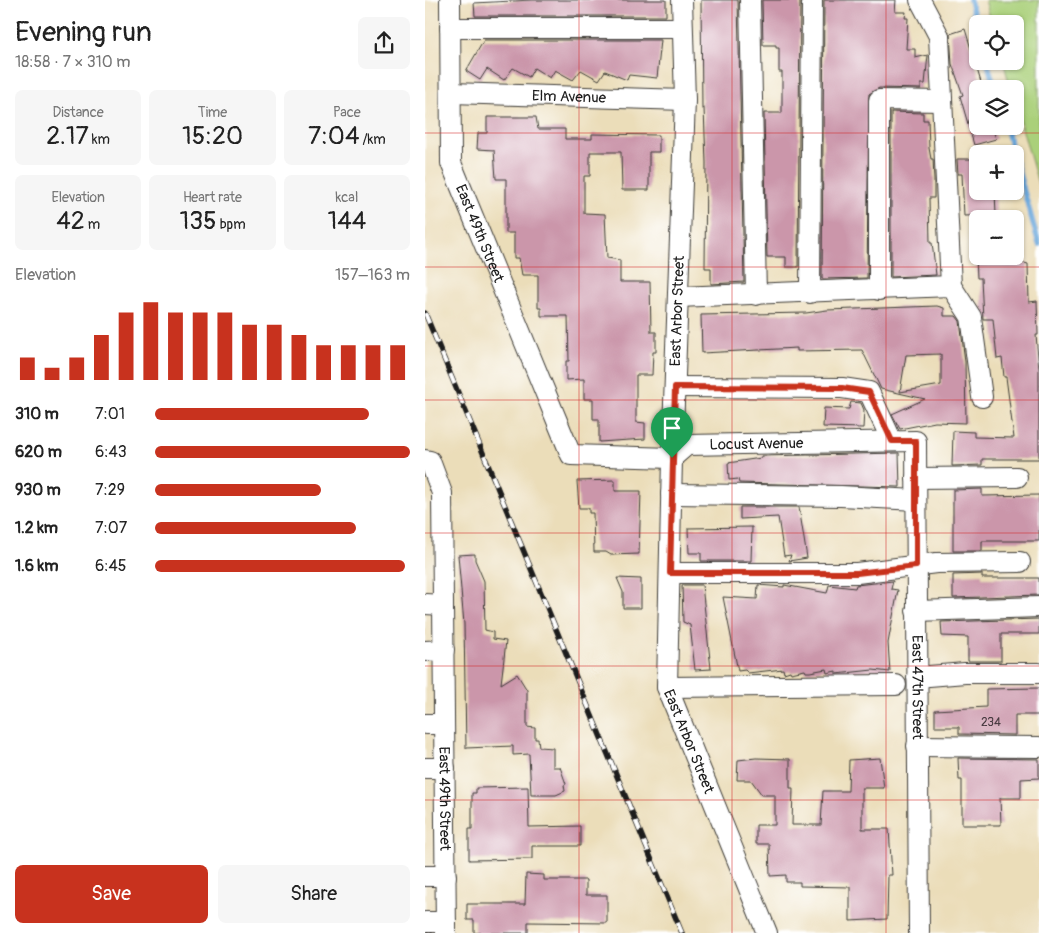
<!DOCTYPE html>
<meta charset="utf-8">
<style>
body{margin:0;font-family:Pangolin,sans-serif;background:#f6f6f6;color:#222;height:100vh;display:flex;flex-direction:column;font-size:19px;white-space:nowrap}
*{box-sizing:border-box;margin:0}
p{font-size:16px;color:#767676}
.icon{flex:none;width:28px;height:28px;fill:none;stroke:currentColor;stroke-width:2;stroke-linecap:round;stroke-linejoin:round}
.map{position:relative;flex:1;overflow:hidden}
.sheet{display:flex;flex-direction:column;background:#fff;width:425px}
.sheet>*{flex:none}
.controls{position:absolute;left:544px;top:15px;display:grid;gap:10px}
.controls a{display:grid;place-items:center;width:55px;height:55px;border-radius:8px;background:#fff;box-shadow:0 1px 4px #0004;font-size:25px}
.pin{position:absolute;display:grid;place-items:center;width:42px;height:42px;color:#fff;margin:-51px -21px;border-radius:50% 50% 50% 0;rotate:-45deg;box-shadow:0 0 5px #0007}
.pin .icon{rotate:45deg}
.round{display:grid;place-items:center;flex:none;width:52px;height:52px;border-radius:8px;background:#f6f6f6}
.head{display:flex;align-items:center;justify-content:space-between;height:85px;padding:0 15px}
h1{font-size:28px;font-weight:600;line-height:38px}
.stats{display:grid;grid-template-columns:repeat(3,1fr);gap:8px;height:85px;padding:5px 15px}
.stats div{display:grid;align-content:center;border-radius:8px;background:#f6f6f6;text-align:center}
.stats b{font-size:25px;font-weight:600}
.stats small{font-size:14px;font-weight:400}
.stats p{font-size:14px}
.chart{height:140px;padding:10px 15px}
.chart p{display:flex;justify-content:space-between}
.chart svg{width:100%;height:90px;margin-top:5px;stroke:#c8321e;stroke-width:6}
.primary-button{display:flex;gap:10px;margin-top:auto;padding:10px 15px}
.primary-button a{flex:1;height:58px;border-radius:8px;background:#c8321e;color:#fff;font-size:20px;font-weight:600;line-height:58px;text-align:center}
.primary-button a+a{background:#f6f6f6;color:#222}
ul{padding:0 15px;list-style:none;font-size:16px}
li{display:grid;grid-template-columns:80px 60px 1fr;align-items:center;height:38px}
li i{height:12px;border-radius:6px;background:#c8321e}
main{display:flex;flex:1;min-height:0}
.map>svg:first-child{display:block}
.green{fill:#aad07a;stroke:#63764b}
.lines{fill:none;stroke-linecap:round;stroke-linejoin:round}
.stream{stroke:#68a6da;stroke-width:5.5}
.building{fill:#cb96aa;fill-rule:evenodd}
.minor-casing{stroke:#3b3934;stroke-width:22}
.minor{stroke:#fff;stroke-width:20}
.rail-casing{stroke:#1c1c1c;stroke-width:5.5}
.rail{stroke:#fff;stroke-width:4;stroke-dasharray:11;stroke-linecap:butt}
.route-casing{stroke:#fff;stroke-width:10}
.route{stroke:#c8321e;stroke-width:6}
.grid{fill:none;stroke:#d62828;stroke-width:1;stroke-opacity:0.55}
.labels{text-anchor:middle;stroke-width:4.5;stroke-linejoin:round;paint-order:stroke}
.number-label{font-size:12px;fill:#483a40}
.street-label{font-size:15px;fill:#1c1c1c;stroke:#fff}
</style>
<main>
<section class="sheet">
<div class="head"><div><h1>Evening run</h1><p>18:58 · 7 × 310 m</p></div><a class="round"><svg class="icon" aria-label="share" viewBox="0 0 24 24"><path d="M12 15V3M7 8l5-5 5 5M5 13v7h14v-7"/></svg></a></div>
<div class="stats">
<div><p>Distance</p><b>2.17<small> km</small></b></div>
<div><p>Time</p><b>15:20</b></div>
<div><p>Pace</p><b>7:04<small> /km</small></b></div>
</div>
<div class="stats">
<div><p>Elevation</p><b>42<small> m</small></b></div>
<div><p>Heart rate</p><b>135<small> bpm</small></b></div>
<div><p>kcal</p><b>144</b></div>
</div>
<div class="chart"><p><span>Elevation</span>157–163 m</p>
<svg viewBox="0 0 160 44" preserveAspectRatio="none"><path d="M5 44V33M15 44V38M25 44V33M35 44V22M45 44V11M55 44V6M65 44V11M75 44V11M85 44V11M95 44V17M105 44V17M115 44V22M125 44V27M135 44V27M145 44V27M155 44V27"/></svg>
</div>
<ul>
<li><b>310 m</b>7:01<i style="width:84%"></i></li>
<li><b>620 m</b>6:43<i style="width:100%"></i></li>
<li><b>930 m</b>7:29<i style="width:65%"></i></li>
<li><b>1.2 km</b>7:07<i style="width:79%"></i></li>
<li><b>1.6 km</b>6:45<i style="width:98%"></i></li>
</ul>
<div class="primary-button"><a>Save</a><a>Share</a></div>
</section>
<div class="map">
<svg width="614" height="933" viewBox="0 0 614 933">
<rect width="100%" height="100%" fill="#fff"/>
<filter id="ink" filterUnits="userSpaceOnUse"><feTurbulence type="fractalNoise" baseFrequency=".02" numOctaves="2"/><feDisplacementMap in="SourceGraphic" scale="10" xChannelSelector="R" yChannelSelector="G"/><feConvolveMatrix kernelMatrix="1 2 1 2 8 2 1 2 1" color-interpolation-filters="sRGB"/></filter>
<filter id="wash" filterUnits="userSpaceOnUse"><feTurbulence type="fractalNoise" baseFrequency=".0096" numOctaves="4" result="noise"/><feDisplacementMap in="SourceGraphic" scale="20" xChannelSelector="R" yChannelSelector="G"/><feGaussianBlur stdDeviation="1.12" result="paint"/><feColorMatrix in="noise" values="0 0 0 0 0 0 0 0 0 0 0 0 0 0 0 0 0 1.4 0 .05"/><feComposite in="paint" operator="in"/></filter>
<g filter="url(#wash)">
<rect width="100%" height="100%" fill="#ebddb9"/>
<!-- green -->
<path class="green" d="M560 0H614V187L590 104V89H586L578 61H590V24H567Z"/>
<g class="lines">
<!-- stream -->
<path class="stream" d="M545 0 552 27
M562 61 570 89
M581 126 588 154
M590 160 614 244"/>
</g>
<g id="blocks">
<!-- building -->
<path class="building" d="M107 0H241V16H50L49 3Z
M276 0H313L319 282 286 284V268H280L281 163 279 108 277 109Z
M337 0H375L373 267H361V257H342L339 113H357V72H354V48H351V45H338Z
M399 0H471L470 12H481L480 18H483L481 49H490V58L503 55 500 84H496V89L454 88 444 94 442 278 397 279Z
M540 29 558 89H552V126H567L571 139 549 145 535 96 538 95 527 64 525 34Z
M59 40H236L232 78 204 75 202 80 180 71 174 80 156 70 148 80 130 70 125 78 109 68 104 77 88 68 79 80 62 69 55 80 41 71Z
M466 112 498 113V120H503L504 148 506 159H508L509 180V198H504L505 243H507L511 275 466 277Z
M62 117H111L113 129H140V139H167V134L234 135V152H224V190H197L196 152H165V176H159V213L180 214 182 258 195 260V282H225L226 332H231V352H228L227 375H211V422L220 423V439L174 442V419H168V399H159V379L141 380V361H144L143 316H116V308H113V275H97L94 258H89V233H81V179H71L69 150 52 149 53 133H62Z
M532 159H552V191H570L571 215 539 216 537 174H533Z
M551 256H592V261L603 264 604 302 612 301 613 335H611L614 369V459H557V465L527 466 528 431 549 432V437L589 438 581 377H579L577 358 572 359 568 319H558L556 278H552Z
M512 306 519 308V316H531L535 321 540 362 541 423 510 422 475 429 467 414 500 399 456 389 437 350 372 351V348L277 353 276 315 381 313 402 310ZM516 354V385L475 392 481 355Z
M426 402 436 403 439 410 438 428 398 427 399 408 424 409Z
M474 453 475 487 314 483 313 479 304 480 303 463 336 458V456Z
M190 480V491H216L214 554 186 555 181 552H169L168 513H164V508H154L152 481Z
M557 489V496L614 495V541H557V551H528V490Z
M315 507H374L382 558 364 561 366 555 359 556 353 517 315 519Z
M327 527 326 561H276V553H264L263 528Z
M50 554V560L59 581 60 630 68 632V639L81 641 76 684 92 674 102 690V727L110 728V739H113L114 747 128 748V767H135L141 784 139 785 140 791 131 795H106L104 754 88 755V746L41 748 39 624 33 555Z
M557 574V578H614V595L528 598V575Z
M192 578 216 579V608H198V592Z
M468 581 466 589 473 590 463 643 465 672 448 670 411 674V671L402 673 401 669 385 672H381L380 670 366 673 365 671 359 673 358 669 323 673 320 670 313 671 298 597 332 599 333 585 359 587V585L402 593 404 585 430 588 431 585Z
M257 585H277L286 669 270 670 265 625 258 622Z
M614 619V634H576V661H543V637L517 636 516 622Z
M614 688V715H590V735L534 734V727H510V710L561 707V689Z
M331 758 365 759V788H368L367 825H396L398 791H423L424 760 455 758 459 788H437V829H464L467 875H463L462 919 425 921V887L375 886V882H361V875L345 876 344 844H331V825H350V795H337L326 780H312L313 760Z
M533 758 614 759V778L596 779V798H575L576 825H537V780H534Z
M103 787 104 827 155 826V846H107V859L44 860V829H47V793H51V788Z
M101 874 119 875V880H161V895H182V923L103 922V933H49V920H42V904H100Z"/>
</g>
</g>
<g filter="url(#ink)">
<use href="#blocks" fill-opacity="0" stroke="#3b3934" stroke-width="1"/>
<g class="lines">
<defs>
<g id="minor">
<path id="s1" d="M25 0 26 163 146 455 247 458 262 445 491 441 494 933"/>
<path id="s2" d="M257 0 260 100 247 458 242 687 342 933"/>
<path d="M325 0 331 295"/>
<path d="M495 0 514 36 526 286 546 317 557 397"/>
<path d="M25 28H257"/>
<path id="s3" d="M26 93 260 100"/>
<path d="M454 290V100L517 101"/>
<path d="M385 293 387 0"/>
<path d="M253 297 526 286"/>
<path d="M250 387 417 388 444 392 467 441"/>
<path id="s4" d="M0 460 5 461 17 493 21 933"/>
<path d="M491 478 592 477"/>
<path d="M246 494 416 496 491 500"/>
<path d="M245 573H432L511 563 595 562"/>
<path d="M0 604 18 605"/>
<path d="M491 611 614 607"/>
<path d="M0 651 19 650"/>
<path d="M492 677 540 673H614"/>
<path d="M242 687 471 685"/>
<path d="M0 724H19"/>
<path d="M492 746 614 747"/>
<path d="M0 768H20"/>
<path d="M0 876H21"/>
<path d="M0 922H21"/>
</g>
</defs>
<!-- minor casing -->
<use href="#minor" class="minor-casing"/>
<!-- minor -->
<use href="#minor" class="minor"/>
<defs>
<path id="rail" d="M0 313 257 933"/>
</defs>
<!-- rail casing -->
<use href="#rail" class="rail-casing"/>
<!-- rail -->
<use href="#rail" class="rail"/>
</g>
</g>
<g class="lines" filter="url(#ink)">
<defs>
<path id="route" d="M250 387 417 388 444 392 467 441H491V566L432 573H245Z"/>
</defs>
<!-- route casing -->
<use href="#route" class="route-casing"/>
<!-- route -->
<use href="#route" class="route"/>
</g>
<!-- grid -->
<path class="grid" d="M154 0V933M307 0V933M461 0V933M0 133H614M0 267H614M0 400H614M0 533H614M0 666H614M0 800H614"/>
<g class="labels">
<!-- number labels -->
<g class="number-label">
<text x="566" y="726">234</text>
</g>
<!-- street labels -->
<g class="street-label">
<text dy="5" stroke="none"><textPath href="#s3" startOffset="118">Elm Avenue</textPath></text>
<text dy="5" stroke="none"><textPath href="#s1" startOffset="239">East 49th Street</textPath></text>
<text transform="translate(252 311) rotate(-88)" y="5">East Arbor Street</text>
<text dy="5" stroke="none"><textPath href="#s1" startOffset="669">Locust Avenue</textPath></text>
<text dy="5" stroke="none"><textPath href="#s1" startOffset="1075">East 47th Street</textPath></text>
<text dy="5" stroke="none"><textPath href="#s2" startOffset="746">East Arbor Street</textPath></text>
<text dy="5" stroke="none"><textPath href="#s4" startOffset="345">East 49th Street</textPath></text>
</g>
</g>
</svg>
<div class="controls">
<a><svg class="icon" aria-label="locate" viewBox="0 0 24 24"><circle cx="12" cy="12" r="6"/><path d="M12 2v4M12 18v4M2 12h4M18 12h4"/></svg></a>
<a><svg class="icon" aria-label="layers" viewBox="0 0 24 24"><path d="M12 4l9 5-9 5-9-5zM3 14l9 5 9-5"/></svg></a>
<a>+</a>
<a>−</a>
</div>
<div class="pin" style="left:247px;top:458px;background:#1e9e55"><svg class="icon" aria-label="arrive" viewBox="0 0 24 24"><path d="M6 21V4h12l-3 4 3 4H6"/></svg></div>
</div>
</main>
